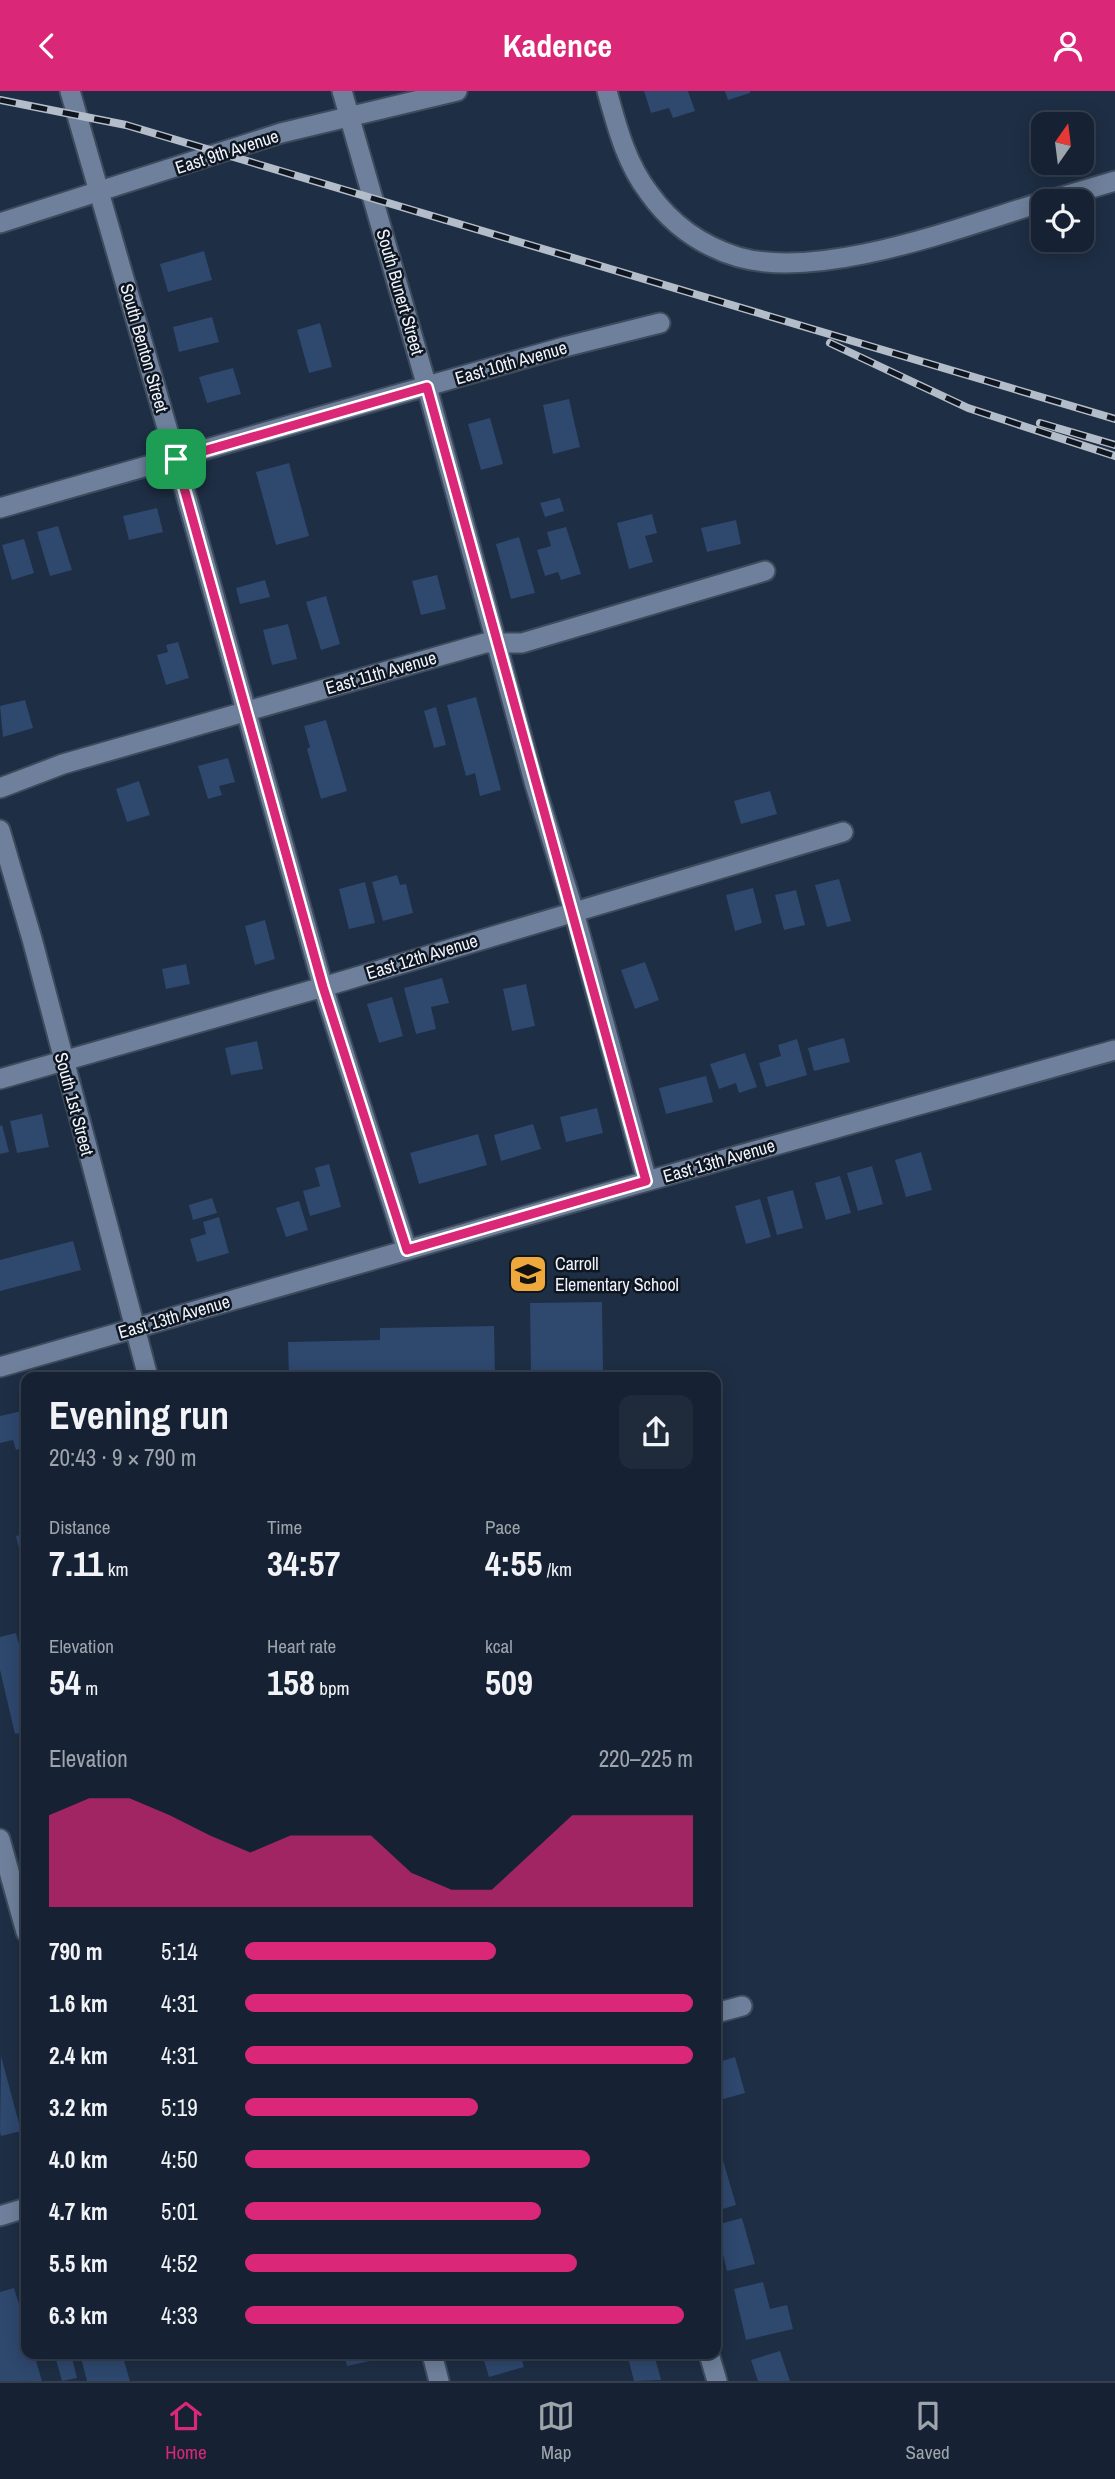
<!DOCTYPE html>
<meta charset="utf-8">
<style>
body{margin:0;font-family:"Archivo Narrow",sans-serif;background:#1f2a3b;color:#f1f3f6;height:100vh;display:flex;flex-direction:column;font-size:26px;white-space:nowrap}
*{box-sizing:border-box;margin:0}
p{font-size:23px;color:#9ea4ac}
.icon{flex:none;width:38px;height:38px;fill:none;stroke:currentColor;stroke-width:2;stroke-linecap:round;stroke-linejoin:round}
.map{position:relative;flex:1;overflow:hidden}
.panel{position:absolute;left:21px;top:1281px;width:700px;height:987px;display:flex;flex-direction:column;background:#162233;border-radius:14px;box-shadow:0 4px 18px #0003,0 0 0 2px #353f4e}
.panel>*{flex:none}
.needle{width:46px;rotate:14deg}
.fabs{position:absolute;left:1031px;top:21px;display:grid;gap:14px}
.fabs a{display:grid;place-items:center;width:63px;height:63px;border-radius:14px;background:#162233;box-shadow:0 4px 18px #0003,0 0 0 2px #353f4e;font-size:35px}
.pin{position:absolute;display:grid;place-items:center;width:60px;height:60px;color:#fff;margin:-30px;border-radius:14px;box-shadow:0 4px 10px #0006}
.round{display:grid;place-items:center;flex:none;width:74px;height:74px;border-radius:14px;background:#1f2a3b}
.head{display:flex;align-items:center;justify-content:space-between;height:119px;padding:0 28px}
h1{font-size:38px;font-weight:800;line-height:52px}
.metrics{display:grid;grid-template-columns:repeat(3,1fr);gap:10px;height:119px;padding:7px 28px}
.metrics div{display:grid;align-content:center}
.metrics b{font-size:35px;font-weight:800}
.metrics small{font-size:19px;font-weight:400}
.metrics p{font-size:19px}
.chart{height:196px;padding:14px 28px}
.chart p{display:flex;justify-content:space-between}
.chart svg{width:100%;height:126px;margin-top:7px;fill:#db2777;opacity:.7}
ul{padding:0 28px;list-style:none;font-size:23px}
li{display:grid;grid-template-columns:112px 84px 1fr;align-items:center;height:52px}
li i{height:18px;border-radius:9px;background:#db2777}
header{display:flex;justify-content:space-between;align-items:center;height:91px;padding:0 28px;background:#db2777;color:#fff;font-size:32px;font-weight:800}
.dock{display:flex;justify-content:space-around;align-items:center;height:98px;border-top:2px solid #353f4e;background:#162233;font-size:19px;color:#9ea4ac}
.dock a{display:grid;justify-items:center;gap:4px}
.dock .on{color:#db2777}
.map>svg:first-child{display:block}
.building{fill:#2e486e}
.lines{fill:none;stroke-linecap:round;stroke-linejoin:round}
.minor-casing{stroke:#3e4b5d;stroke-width:23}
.minor{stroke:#6e809b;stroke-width:19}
.rail-casing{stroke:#b3bcc9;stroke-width:8}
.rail{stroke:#0f1620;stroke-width:5;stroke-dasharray:16;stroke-linecap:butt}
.route-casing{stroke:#fff;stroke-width:14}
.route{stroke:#db2777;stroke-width:9}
.labels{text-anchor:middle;stroke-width:5;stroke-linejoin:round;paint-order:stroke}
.street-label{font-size:18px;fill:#edf4fd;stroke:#0f1620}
.poi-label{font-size:18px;fill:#edf4fd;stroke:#0f1620;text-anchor:start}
</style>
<header><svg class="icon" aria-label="back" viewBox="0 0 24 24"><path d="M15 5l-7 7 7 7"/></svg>Kadence<svg class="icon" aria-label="person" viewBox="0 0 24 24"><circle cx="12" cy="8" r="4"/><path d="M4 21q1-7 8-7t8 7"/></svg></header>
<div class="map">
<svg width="1115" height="2290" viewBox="0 0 1115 2290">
<rect width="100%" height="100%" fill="#1e2e44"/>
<!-- building -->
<path class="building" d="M644 0H688L695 20 673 27 669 17 651 22Z
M725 0H750V2L728 9Z
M204 160 212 189 168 201 160 173Z
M212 226 219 251 179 261 173 236Z
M320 232 332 276 309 282 297 239Z
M233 277 241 303 207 312 199 286Z
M569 308 580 356 553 363 543 314Z
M490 327 503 373 481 379 468 333Z
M289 372 309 445 276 454 256 381Z
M560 407 564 420 545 426 540 412Z
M157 417 163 441 129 449 123 425Z
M652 423 657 442 645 445 653 471 629 478 617 432Z
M736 429 741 453 707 461 701 437Z
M58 435 72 479 50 485 37 441Z
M566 436 581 483 561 489 558 481 545 485 537 459 551 455 547 441Z
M519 446 535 502 511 508 496 453Z
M24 448 34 482 12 489 2 454Z
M437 484 446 518 421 524 412 490Z
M265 489 270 506 240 513 236 497Z
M326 505 340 553 321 559 306 511Z
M288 533 297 568 272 574 263 539Z
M178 551 189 587 166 594 157 564 168 561 166 554Z
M476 606 501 699 480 705 475 682 466 685 447 614Z
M25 609 33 637 3 646 0 615Z
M436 616 446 654 434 657 424 620Z
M326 629 347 700 321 708 307 658 310 656 304 635Z
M228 667 235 691 219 695 222 704 208 708 198 675Z
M139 690 150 724 127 731 116 698Z
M770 700 777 723 741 733 734 710Z
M397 784 400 794 406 793 413 822 383 830 372 791Z
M839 788 851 830 827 836 815 794Z
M365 791 375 832 349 838 339 798Z
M753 797 762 832 735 840 726 804Z
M796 799 805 834 784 839 775 804Z
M265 829 275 868 255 874 245 835Z
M645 871 659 909 635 918 621 879Z
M186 873 190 893 166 898 162 878Z
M442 887 449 912 431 916 436 938 416 943 404 897Z
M526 893 535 935 512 940 503 898Z
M392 906 403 945 379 952 367 913Z
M844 947 850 971 814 980 808 957Z
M797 948 807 984 766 996 759 972 781 965 778 954Z
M257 950 263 978 231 984 225 957Z
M745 962 757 996 739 1002 736 992 719 998 710 973Z
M706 985 713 1011 666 1023 659 997Z
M597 1017 603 1042 566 1051 560 1026Z
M42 1023 49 1056 17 1062 10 1030Z
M533 1033 541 1058 501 1070 494 1044Z
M2 1034 9 1061 0 1063V1035Z
M478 1043 487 1074 419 1093 410 1062Z
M921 1061 932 1099 906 1106 895 1069Z
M329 1073 341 1116 310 1125 303 1100 320 1095 315 1077Z
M872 1075 883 1113 858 1120 847 1082Z
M840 1085 851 1122 826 1129 815 1092Z
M793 1099 803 1137 777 1144 767 1106Z
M212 1107 217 1122 193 1129 189 1114Z
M760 1108 771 1146 746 1153 735 1115Z
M299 1110 308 1139 286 1146 276 1117Z
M219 1126 229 1162 197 1171 190 1148 206 1143 203 1131Z
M73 1150 81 1179 0 1200V1169Z
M602 1211 603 1280H539V1286H531L530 1212Z
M494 1235 495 1286H289L288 1251 380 1249V1237Z
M26 1319V1356L16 1359 13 1349 0 1352V1325Z
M26 1443V1469H22L16 1445Z
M16 1542 20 1557 26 1556V1641L15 1643 0 1579V1546Z
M1 1965 21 2040 1 2045 0 2041Z
M735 1966 745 2002 716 2010V1972Z
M722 2066 736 2114 716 2120V2068Z
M742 2127 755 2173 727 2180 716 2134Z
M763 2191 770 2218 787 2214 793 2238 746 2249 734 2198Z
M14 2197 22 2223 26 2222V2263H34L42 2290H0V2201Z
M780 2260 790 2290H758L751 2269Z
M71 2263 77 2287 62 2290 55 2265Z
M80 2263H122L130 2290H87Z
M344 2263H373L374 2269 347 2275Z
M482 2263H520L524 2276 489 2286Z
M627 2263H654L661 2289 634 2290Z"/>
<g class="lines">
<defs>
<path id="minor" d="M70 0 176 368 323 896 407 1159
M342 0 427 296 535 694 574 821 647 1090
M607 0C617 36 626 72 649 102 671 133 702 155 738 166 822 190 960 136 1043 111
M1047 110 1115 90
M0 132 281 42 457 0
M0 417 564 256 660 232
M0 697 63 673 485 552H522L765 480
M0 739 32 848 148 1286
M0 988 323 896 843 741
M0 1276 647 1090 1115 959
M0 1748 26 1841
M716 1922 742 1915
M0 2125 26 2117
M432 2263 439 2290
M709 2263 717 2290"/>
</defs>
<!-- minor casing -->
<use href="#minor" class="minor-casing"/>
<!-- minor -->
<use href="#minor" class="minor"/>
<defs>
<path id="rail" d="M0 9 126 34 1115 328
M830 252 968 317 1115 365
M1040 332 1115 354"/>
</defs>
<!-- rail casing -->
<use href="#rail" class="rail-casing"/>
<!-- rail -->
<use href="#rail" class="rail"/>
</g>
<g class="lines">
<defs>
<path id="route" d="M427 296 646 1090 407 1159 323 896 176 368Z"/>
</defs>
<!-- route casing -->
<use href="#route" class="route-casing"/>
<!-- route -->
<use href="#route" class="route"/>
</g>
<!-- icons -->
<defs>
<symbol id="school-square" viewBox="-11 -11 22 22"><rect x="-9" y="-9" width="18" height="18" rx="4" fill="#eea83c" stroke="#0f1620"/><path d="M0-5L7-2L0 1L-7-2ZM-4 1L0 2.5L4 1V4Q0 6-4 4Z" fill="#111"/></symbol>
</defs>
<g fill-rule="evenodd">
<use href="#school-square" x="506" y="1161" width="44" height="44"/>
</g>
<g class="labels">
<!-- street labels -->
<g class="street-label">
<text transform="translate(227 61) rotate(-18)" y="6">East 9th Avenue</text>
<text transform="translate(400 201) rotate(74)" y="6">South Bunert Street</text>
<text transform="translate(144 257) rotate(74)" y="6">South Benton Street</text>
<text transform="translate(511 272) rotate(-16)" y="6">East 10th Avenue</text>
<text transform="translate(381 582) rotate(-16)" y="6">East 11th Avenue</text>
<text transform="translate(422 866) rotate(-17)" y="6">East 12th Avenue</text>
<text transform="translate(74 1013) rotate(75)" y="6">South 1st Street</text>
<text transform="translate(719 1070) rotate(-16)" y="6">East 13th Avenue</text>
<text transform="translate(174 1226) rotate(-16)" y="6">East 13th Avenue</text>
</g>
<!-- poi labels -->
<g class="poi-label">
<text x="555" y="1179">Carroll<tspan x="555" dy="21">Elementary School</tspan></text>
</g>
</g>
</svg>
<div class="fabs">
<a><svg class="needle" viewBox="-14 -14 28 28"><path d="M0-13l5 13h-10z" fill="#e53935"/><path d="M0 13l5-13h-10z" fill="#9ea4ac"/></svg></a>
<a><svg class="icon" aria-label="locate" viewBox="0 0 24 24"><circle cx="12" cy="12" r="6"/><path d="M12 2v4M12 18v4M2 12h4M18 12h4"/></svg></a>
</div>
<div class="pin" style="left:176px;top:368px;background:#1e9e55"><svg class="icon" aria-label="arrive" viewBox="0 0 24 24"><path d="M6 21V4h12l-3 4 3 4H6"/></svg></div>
<section class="panel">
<div class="head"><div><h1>Evening run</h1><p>20:43 · 9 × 790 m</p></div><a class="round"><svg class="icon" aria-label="share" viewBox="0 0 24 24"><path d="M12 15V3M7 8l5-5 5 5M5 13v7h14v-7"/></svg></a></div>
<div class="metrics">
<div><p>Distance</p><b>7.11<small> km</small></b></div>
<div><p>Time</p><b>34:57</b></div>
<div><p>Pace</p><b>4:55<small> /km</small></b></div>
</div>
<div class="metrics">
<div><p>Elevation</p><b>54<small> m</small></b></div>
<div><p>Heart rate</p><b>158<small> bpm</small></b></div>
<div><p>kcal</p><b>509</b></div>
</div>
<div class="chart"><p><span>Elevation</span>220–225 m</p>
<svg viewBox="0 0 160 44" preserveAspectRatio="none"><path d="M0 44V12L10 6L20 6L30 12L40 19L50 25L60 19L70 19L80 19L90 32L100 38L110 38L120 25L130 12L140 12L150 12L160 12V44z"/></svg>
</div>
<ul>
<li><b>790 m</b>5:14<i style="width:56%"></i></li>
<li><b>1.6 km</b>4:31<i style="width:100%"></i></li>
<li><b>2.4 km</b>4:31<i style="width:100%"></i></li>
<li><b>3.2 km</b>5:19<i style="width:52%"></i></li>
<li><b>4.0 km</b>4:50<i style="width:77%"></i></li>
<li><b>4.7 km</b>5:01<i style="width:66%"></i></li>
<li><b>5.5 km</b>4:52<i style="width:74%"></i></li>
<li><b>6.3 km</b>4:33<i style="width:98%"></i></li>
</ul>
</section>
</div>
<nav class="dock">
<a class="on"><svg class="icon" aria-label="home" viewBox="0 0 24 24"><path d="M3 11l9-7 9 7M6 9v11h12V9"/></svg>Home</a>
<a><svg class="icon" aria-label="map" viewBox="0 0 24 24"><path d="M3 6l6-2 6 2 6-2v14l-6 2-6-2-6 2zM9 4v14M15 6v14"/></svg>Map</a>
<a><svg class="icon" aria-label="saved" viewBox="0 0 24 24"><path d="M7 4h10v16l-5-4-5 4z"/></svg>Saved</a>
</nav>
